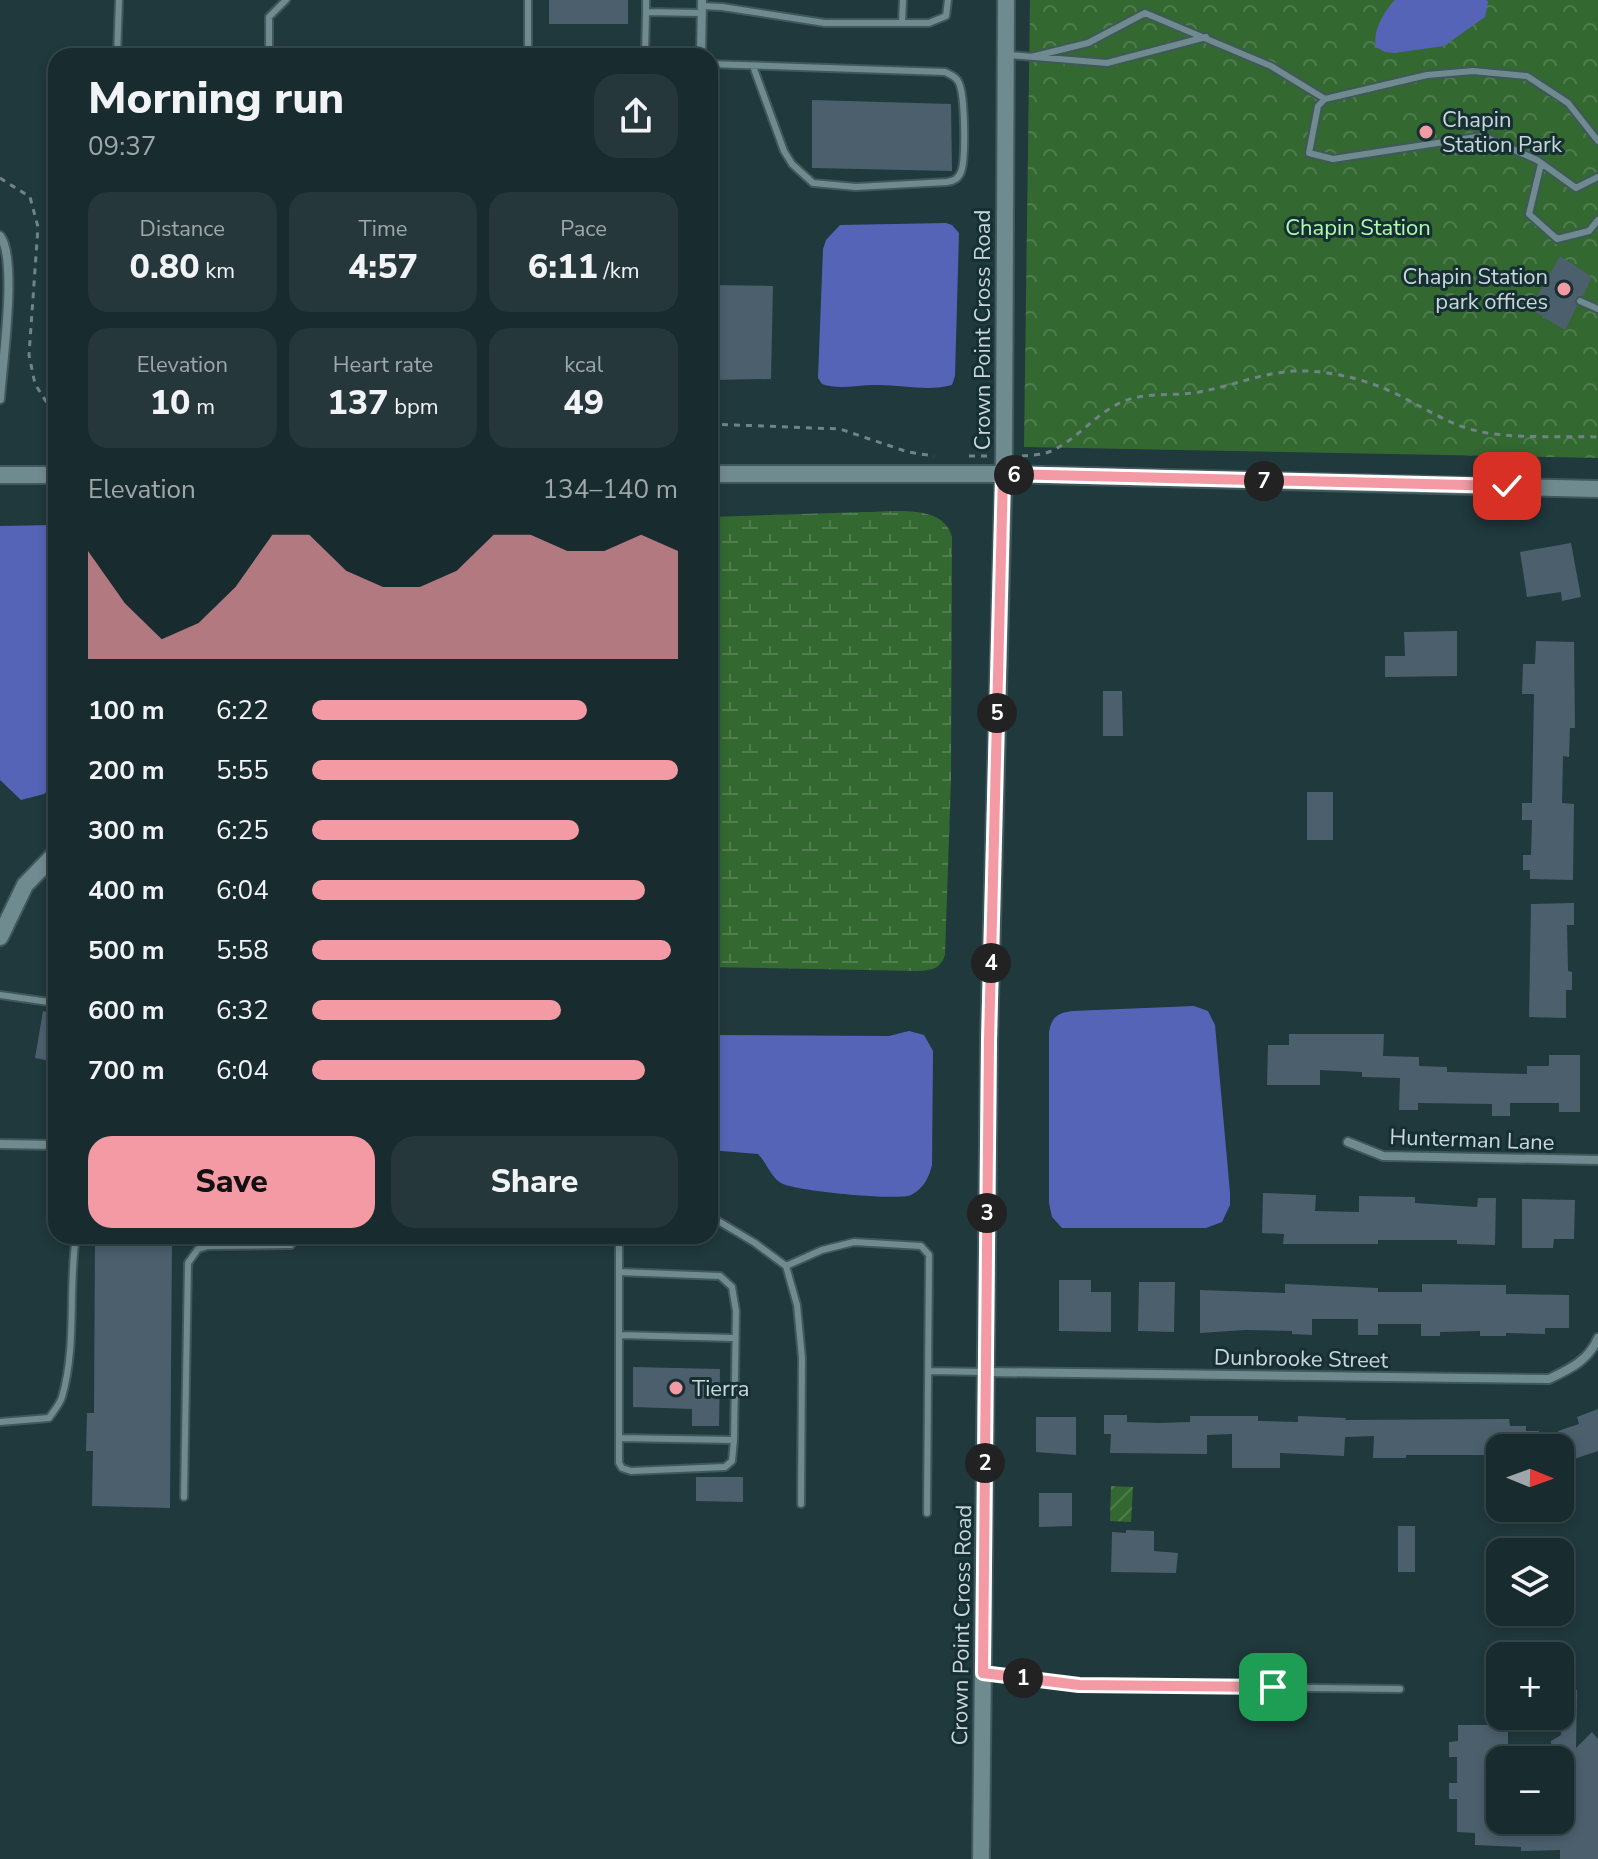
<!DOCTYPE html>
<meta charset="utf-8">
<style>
body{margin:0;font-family:"Nunito Sans",sans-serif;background:#25373a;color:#f1f3f6;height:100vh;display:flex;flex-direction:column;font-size:30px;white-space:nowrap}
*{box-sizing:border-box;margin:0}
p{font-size:26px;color:#9fa7aa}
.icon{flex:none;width:44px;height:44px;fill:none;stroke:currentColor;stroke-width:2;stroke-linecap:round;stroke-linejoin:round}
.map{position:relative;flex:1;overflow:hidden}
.side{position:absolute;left:48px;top:48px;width:670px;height:1196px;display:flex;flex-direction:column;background:#182b2e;border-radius:24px;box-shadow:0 4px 12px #0003,0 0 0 2px #36474a}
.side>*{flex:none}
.needle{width:52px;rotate:91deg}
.tools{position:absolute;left:1486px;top:1434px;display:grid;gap:16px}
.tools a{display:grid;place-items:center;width:88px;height:88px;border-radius:16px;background:#182b2e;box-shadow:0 4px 12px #0003,0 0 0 2px #36474a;font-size:40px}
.pin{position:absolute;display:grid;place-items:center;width:68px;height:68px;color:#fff;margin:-34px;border-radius:16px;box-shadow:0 4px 12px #0006}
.km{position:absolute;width:40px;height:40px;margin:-20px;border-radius:50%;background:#222;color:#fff;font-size:22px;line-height:40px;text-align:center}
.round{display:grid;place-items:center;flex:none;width:84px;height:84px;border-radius:24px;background:#25373a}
.head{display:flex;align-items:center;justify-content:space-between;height:136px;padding:0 40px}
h1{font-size:44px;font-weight:800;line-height:60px}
.stats{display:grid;grid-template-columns:repeat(3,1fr);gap:12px;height:136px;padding:8px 40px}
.stats div{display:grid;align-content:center;border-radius:20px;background:#25373a;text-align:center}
.stats b{font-size:34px;font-weight:800}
.stats small{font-size:22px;font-weight:400}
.stats p{font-size:22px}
.chart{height:224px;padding:16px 40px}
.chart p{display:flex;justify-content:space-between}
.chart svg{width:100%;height:144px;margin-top:8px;fill:#f49aa5;opacity:.7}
.button{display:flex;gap:16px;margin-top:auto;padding:16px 40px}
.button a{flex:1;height:92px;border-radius:24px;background:#f49aa5;color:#111;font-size:32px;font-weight:800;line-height:92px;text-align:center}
.button a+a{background:#25373a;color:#f1f3f6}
ul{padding:0 40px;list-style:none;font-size:26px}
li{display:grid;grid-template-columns:128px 96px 1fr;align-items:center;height:60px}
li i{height:20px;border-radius:10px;background:#f49aa5}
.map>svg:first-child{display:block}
.forest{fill:url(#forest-crowns)}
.wetland{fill:url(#wetland-marsh)}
.garden{fill:url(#garden-furrows)}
.water{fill:#5664b7}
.building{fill:#4c5f6d}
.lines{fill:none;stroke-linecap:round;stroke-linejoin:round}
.lane-casing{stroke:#40575b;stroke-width:10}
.street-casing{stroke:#40575b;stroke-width:12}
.secondary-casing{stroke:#40575b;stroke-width:20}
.path{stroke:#708488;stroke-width:3;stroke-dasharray:6 6;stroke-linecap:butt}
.lane{stroke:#708b90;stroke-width:6}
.street{stroke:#708b90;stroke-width:8}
.secondary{stroke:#708b90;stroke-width:16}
.route-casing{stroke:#fff;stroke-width:16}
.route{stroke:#f49aa5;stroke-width:10}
.poi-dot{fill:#f49aa5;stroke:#162f33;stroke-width:3}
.labels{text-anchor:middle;stroke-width:6;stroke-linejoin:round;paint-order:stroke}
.poi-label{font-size:22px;fill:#c9d7da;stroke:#162f33;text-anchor:start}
.park-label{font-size:22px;fill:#b1fbad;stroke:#162f33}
.street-label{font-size:22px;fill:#c9d7da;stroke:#162f33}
</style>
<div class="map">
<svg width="1598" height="1859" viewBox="0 0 1598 1859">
<defs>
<pattern id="forest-crowns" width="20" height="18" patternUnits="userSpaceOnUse" patternTransform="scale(2)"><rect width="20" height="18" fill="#336831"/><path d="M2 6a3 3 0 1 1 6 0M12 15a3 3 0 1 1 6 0" fill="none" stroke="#4f7d4e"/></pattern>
<pattern id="wetland-marsh" width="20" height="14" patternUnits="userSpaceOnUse" patternTransform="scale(2)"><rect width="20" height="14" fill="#336831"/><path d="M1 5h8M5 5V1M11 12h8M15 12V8" fill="none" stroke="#4f7d4e"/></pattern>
<pattern id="garden-furrows" width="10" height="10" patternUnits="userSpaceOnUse" patternTransform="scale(2)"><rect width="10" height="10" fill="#336831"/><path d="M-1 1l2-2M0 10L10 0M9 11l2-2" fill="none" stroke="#4f7d4e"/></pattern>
</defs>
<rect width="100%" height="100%" fill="#20393d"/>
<!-- forest -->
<path class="forest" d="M1030 0H1598V458L1024 447Z"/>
<!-- wetland -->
<path class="wetland" d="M864 512C892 512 944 503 952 537L951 779 945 955C940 970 931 970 917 971L710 967V517Z"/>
<!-- garden -->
<path class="garden" d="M1111 1486 1133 1487 1131 1522 1110 1521Z"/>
<!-- water -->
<path class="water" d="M1395 0H1487L1488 2 1485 17 1444 46 1395 53 1385 52 1376 47C1372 32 1384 11 1395 0Z
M946 223 952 225 959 233 955 376 952 385C927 392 900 384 874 385 857 385 839 390 822 384L818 378 823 249 826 240 840 225Z
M56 525V782L44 794 21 800 0 780V526Z
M1194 1006 1208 1011 1215 1025 1230 1193V1205L1222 1222 1206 1228H1062L1052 1217 1049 1203V1032C1052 1016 1058 1013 1073 1011Z
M909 1031 924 1035 933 1051 932 1165C929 1178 923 1189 911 1195 898 1201 794 1191 781 1183 770 1176 767 1163 758 1154L710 1150V1035L889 1036Z"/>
<!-- building -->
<path class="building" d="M549 0H628V24H549Z
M812 100 951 104 952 171 812 168Z
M1560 256 1592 277 1583 296 1575 298 1577 306 1565 330 1530 309Z
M710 285 773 286 771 379 710 380Z
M1571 543 1581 597 1562 601 1561 592 1527 597 1520 552Z
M1457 631V676L1385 677V656H1405L1404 632Z
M1536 641 1574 642 1575 728H1570L1569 757 1563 756 1562 803 1574 804 1573 880 1530 879V870H1523V855H1531L1532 820H1522V803H1532L1534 694H1522L1523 664H1535Z
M1103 691H1122L1123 736H1103Z
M1307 792H1333V840H1307Z
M1574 903V925H1567L1568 971 1572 972V990H1566V1018L1529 1017 1531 904Z
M43 1011 56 1014V1062L35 1058Z
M1289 1034H1384L1383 1056 1419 1057V1066L1447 1067V1072L1527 1074V1066H1549V1055H1580V1112H1559V1103H1510V1116H1492V1104L1418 1103V1110H1399L1400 1078 1362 1077V1072L1320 1070V1085H1267L1268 1045H1289Z
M1263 1193 1316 1195 1315 1211 1359 1212V1196L1415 1197V1203L1477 1207 1478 1198H1496L1495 1245 1457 1244V1240H1378V1244H1283L1284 1234 1262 1233Z
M1522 1199 1575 1200 1574 1239H1554L1553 1248H1522Z
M103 1236H165V1242H172L170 1508 92 1506 93 1451H86L87 1413H94L95 1240 103 1241Z
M1059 1280H1091V1292H1111V1332L1059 1331Z
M1139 1282H1175L1174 1332 1138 1331Z
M1285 1284 1378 1288V1292H1422V1284L1506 1285V1294L1569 1295V1328H1545V1334L1506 1333V1336H1480V1331L1440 1332V1336H1421V1324H1378V1335H1358V1319H1312V1335L1292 1334V1331L1245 1330 1200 1333V1290L1285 1293Z
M633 1367 720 1369 719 1426H692V1409L633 1407Z
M1598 1409V1451L1568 1461 1558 1431 1579 1424 1577 1417Z
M1104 1415H1127V1422L1159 1423 1190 1422V1416H1258V1421L1298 1422V1416L1346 1418 1345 1420 1509 1419 1510 1426H1526V1431H1539V1448H1500V1455H1406V1458H1373L1374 1436 1345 1437 1344 1456 1280 1453V1468H1232V1434L1207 1435V1454L1110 1453 1111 1434H1104Z
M1036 1417H1076V1455L1036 1452Z
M696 1477H743V1502L696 1501Z
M1039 1493H1072V1526L1039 1527Z
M1398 1526H1415V1572H1398Z
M1126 1530 1154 1531V1551L1178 1553 1176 1573 1111 1572 1112 1532 1126 1533Z
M1562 1689 1577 1690 1576 1748 1592 1732 1598 1739V1859H1560V1850L1521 1851V1847L1475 1845V1833L1457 1832V1799H1449V1783H1457V1757H1449V1742L1458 1741V1725H1508V1760H1500V1820H1560V1760H1551V1741L1561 1735Z"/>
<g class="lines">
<defs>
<path id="lane" d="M646 0V12L702 13
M702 6 722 7 825 23H929L946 16 948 0
M902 23 903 0
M1009 55 1107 63 1206 37
M117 56 119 0
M269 56V17L286 0
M528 56V0
M645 56 646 12
M1031 57 1088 43 1145 13 1271 66 1325 99
M710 64 945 72C951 75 957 77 959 83 965 96 966 159 961 172 958 179 954 181 947 182L856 187 813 183 792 164 784 151 753 66
M1598 141 1568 103 1527 76 1473 71 1427 75 1325 99 1318 106 1309 153 1333 159 1483 136 1537 160 1576 188 1598 177
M1541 164 1529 214 1557 239 1589 231 1598 220
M1580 301 1598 309
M0 995 56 1003
M715 1219 755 1243 786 1266 797 1305 802 1358 801 1504
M619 1236V1463L622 1468 631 1471 725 1467 732 1461 734 1440 736 1311 732 1287 720 1276 619 1272
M786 1266 822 1250 854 1242 921 1246 929 1255 927 1513
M619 1335 734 1338
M928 1371 986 1372
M0 1422 49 1418C53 1412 60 1404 62 1397 77 1346 68 1288 76 1236
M619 1438 734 1440
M184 1497 188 1263 198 1249 208 1246 291 1245 299 1236
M983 1673 1079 1685 1400 1689"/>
<path id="street" d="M701 56 702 0
M0 236C18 258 2 366 0 399
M1348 1142 1383 1156 1598 1160
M0 1144 56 1145
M710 1216 715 1219
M986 1372 1549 1379C1570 1369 1589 1360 1598 1338"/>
<path id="secondary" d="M710 474H1003L1598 489
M0 475H56
M0 937 25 885 56 853
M981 1859 989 1041 1004 455 1006 0"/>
</defs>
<!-- lane casing -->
<use href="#lane" class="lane-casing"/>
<!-- street casing -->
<use href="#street" class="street-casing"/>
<!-- secondary casing -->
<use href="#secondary" class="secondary-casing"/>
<!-- path -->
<path class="path" d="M0 178 30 197 38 227 29 355 35 384 56 417
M710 424 840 429 908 452 934 456
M969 456H990
M1022 456C1030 455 1039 455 1046 453 1075 443 1094 414 1122 402 1147 391 1173 397 1199 392 1232 386 1261 373 1294 371 1324 370 1356 377 1383 388 1415 401 1443 423 1477 431 1511 439 1562 436 1598 437"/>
<!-- lane -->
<use href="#lane" class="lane"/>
<!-- street -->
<use href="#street" class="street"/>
<!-- secondary -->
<use href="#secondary" class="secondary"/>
</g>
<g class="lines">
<defs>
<path id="route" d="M1273 1687 1079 1685 983 1673 989 1041 1003 474 1507 486"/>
</defs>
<!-- route casing -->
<use href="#route" class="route-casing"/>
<!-- route -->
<use href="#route" class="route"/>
</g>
<!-- markers -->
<g class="poi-dot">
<circle cx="1426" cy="132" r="8"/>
<circle cx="1564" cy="289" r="8"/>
<circle cx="676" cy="1388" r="8"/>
</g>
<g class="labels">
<!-- poi labels -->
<g class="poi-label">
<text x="1442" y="127">Chapin<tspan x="1442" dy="25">Station Park</tspan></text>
<text x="1548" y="284" text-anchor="end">Chapin Station<tspan x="1548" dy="25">park offices</tspan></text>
<text x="692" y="1396">Tierra</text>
</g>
<!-- park labels -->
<g class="park-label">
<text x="1358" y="235">Chapin Station</text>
</g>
<!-- street labels -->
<g class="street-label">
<text transform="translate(982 330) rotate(-90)" y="8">Crown Point Cross Road</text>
<text transform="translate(1472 1139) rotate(2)" y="8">Hunterman Lane</text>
<text transform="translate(1301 1358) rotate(1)" y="8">Dunbrooke Street</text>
<text transform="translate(961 1625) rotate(-89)" y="8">Crown Point Cross Road</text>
</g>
</g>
</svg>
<div class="tools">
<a><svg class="needle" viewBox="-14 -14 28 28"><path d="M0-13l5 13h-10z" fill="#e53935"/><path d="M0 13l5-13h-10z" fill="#9fa7aa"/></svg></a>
<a><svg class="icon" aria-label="layers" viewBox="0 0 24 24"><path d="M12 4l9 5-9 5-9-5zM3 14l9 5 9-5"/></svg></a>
<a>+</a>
<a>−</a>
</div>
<div class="pin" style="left:1273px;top:1687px;background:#1e9e55"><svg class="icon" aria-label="arrive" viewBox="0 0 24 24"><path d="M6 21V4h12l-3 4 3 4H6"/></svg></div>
<div class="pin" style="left:1507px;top:486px;background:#d93025"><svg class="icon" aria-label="check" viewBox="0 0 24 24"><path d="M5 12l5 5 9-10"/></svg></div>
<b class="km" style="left:1023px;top:1678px">1</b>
<b class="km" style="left:985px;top:1463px">2</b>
<b class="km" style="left:987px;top:1213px">3</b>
<b class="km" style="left:991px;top:963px">4</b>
<b class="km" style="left:997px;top:713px">5</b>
<b class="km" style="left:1014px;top:475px">6</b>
<b class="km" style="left:1264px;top:481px">7</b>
<section class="side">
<div class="head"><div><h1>Morning run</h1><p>09:37</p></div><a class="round"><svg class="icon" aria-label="share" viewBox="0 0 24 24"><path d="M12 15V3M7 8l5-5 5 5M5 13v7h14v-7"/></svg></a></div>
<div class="stats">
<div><p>Distance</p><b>0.80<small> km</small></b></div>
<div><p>Time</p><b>4:57</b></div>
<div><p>Pace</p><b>6:11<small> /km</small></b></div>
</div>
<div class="stats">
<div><p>Elevation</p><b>10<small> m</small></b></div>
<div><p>Heart rate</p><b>137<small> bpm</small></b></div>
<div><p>kcal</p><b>49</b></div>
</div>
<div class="chart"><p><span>Elevation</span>134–140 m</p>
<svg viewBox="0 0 160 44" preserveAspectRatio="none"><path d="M0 44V11L10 27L20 38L30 33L40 22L50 6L60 6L70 17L80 22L90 22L100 17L110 6L120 6L130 11L140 11L150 6L160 11V44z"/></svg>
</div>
<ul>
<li><b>100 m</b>6:22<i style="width:75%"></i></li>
<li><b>200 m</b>5:55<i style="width:100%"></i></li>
<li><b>300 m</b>6:25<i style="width:73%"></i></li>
<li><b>400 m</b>6:04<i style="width:91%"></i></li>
<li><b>500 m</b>5:58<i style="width:98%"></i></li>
<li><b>600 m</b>6:32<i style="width:68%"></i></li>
<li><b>700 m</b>6:04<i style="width:91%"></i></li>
</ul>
<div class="button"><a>Save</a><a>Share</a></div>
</section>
</div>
